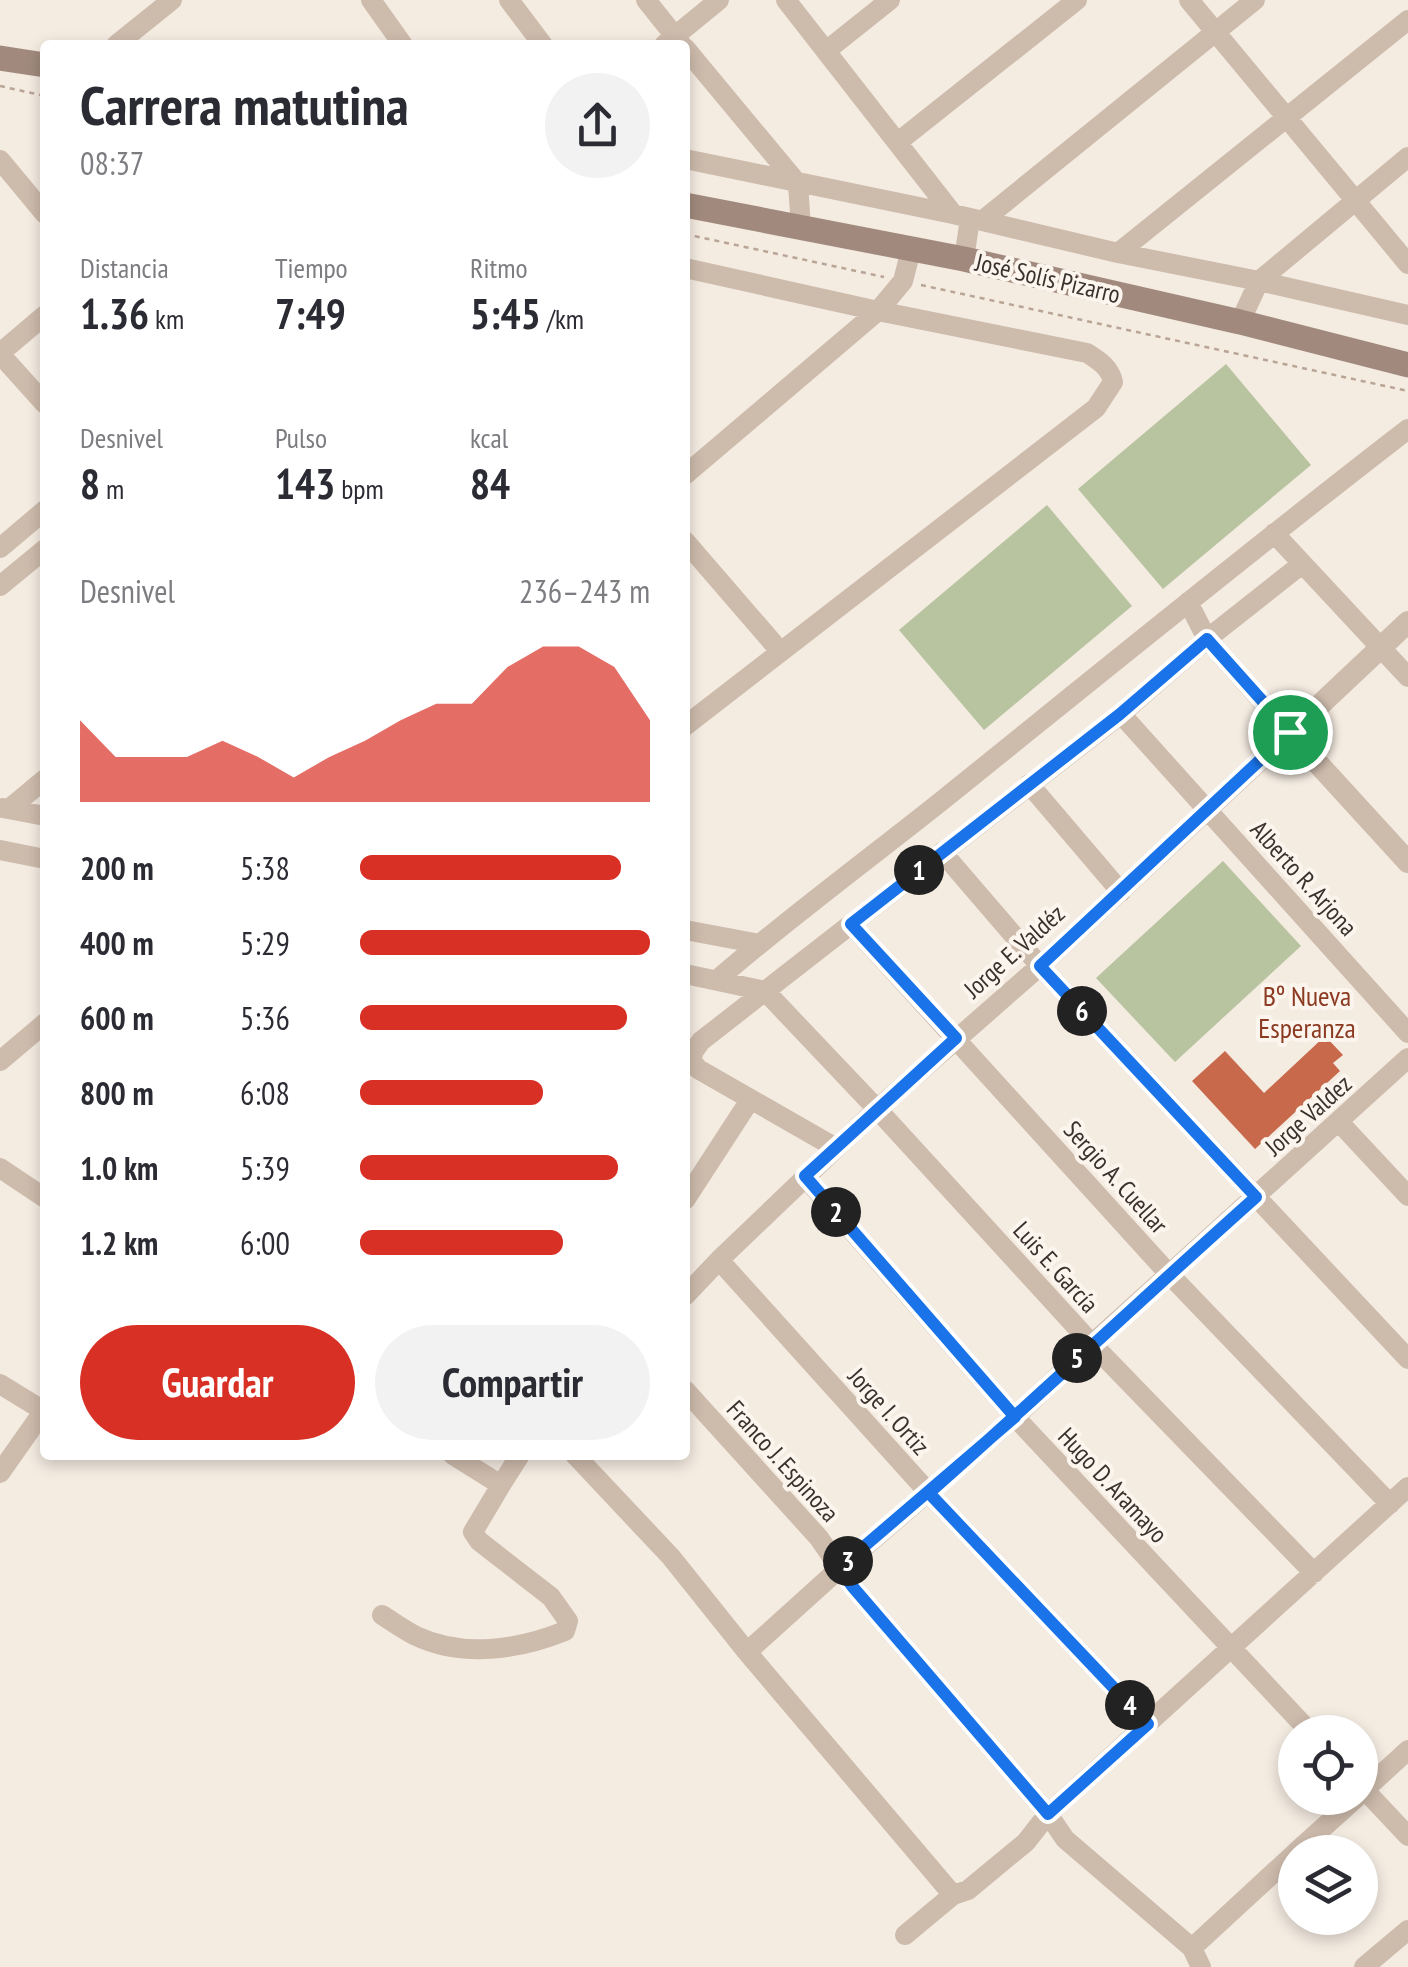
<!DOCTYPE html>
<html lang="es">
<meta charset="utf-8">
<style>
body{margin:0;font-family:"PT Sans Narrow",sans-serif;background:#f2f2f3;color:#2b2b33;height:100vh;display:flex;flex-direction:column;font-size:38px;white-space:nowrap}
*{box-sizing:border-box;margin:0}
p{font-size:32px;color:#7c7c81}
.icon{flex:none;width:55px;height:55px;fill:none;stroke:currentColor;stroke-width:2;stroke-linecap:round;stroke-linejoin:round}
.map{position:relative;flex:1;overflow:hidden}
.drawer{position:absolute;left:40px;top:40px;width:650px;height:1420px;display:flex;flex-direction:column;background:#fff;border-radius:10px;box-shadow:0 5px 15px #0003}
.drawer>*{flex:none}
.tools{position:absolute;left:1278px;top:1715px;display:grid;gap:20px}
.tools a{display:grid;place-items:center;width:100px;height:100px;border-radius:50%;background:#fff;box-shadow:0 5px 15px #0003;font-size:50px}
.pin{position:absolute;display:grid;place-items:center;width:85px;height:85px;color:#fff;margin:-42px;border:5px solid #fff;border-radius:50%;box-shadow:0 2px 10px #0007}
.km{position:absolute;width:50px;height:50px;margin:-25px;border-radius:50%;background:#222;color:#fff;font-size:28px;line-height:50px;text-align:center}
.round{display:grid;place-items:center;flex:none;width:105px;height:105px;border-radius:52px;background:#f2f2f3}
.head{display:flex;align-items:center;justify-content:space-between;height:170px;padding:0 40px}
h1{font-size:55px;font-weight:700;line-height:75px}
.figures{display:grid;grid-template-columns:repeat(3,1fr);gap:15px;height:170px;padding:10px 40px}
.figures div{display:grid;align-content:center}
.figures b{font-size:42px;font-weight:700}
.figures small{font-size:28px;font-weight:400}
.figures p{font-size:28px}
.chart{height:280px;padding:20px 40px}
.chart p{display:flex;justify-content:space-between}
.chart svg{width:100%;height:180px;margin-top:10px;fill:#d93025;opacity:.7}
.button{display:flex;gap:20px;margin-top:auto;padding:20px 40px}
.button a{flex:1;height:115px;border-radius:60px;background:#d93025;color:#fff;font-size:40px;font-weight:700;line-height:115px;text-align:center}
.button a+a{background:#f2f2f3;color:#2b2b33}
ul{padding:0 40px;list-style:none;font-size:32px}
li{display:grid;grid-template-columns:160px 120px 1fr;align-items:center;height:75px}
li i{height:25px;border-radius:12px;background:#d93025}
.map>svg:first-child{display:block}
.green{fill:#b8c4a0}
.building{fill:#c8694b}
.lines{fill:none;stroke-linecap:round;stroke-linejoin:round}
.path{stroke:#b9a596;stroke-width:2.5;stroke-dasharray:5 5;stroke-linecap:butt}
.minor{stroke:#cdbbac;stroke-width:20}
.tertiary{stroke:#cdbbac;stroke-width:22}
.secondary{stroke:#a18a7d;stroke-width:25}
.route-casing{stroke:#fff;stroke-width:20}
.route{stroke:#1a73e8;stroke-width:12}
.labels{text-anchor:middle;stroke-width:8;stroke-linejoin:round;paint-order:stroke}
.street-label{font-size:25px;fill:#3b302b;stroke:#fbf5ee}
.neighbourhood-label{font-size:28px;fill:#8c3b22;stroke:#fbf5ee}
</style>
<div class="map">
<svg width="1408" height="1967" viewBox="0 0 1408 1967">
<rect width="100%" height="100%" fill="#f4ebe1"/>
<!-- green -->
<path class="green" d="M1226 364 1311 465 1163 589 1078 489Z
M1047 505 1132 606 984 730 899 630Z
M1223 861 1301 946 1175 1062 1096 978Z"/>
<!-- building -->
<path class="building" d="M1325 1036 1343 1055 1333 1063 1340 1071 1255 1149 1192 1081 1225 1051 1264 1093Z"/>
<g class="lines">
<!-- path -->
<path class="path" d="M0 86 45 96
M685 234 884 277
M921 285 1408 391"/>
<!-- minor -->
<path class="minor" d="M371 0 403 45
M509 0 543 45
M646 0 682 45
M786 0 953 214
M1189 0 1408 264
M116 45 172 0
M664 45 719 0
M685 48 798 184 801 227
M826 51 890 0
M898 142 1077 0
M685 159 953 214 1118 253 1259 281 1408 315
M0 160 45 214
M982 221 1255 0
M1118 253 1408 20
M964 259 970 219
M685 268 878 311 1087 353C1100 361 1110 368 1113 382L1096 408 685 726
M1240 322 1259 281 1408 157
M0 353 45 315
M0 354 45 404
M685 475 878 311 903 281 911 250
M1274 533 1408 677
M685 541 780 651
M0 548 45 510
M0 586 45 549
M1121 714 1408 1033
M1029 784 1121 892
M3 808 45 816
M9 809 45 779
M0 850 45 859
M942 852 1040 966 1408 1359
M851 924 1169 1274 1390 1504
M685 930 760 944
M685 974 765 991 877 1109 1092 1344 1314 1573
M718 979C791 916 869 859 944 799 1098 675 1251 550 1408 429
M0 1061 45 1023
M1339 1122 1408 1196
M836 1148 698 1069 692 1061 693 1052 701 1041 1121 714 1207 639 1302 564
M0 1168 45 1198
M805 1177 1015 1417 1310 1732
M685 1200 750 1100
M719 1260 929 1493 1148 1724
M685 1296 719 1260 877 1109 1040 966 1290 733 1207 639 1188 602
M0 1384 44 1411
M685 1390 819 1538 852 1586 1048 1814 1065 1839 1192 1948 1201 1967
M453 1455 501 1485 520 1455
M575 1455 671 1557 747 1652 953 1895
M0 1473 45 1409
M382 1615C393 1622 404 1630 416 1636 463 1658 518 1650 565 1631L568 1621 551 1597 479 1541 473 1532 501 1485
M747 1652 839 1569 1015 1417 1092 1344 1408 1058
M1360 1785 1408 1836
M1360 1794 1408 1750
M1296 1852 1356 1798
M905 1935 953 1895 968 1890 1026 1842 1048 1814 1408 1487
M1192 1948 1295 1853
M1364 1967 1408 1930"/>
<!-- tertiary -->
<path class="tertiary" d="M1408 622 1290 733 1408 862"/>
<!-- secondary -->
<path class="secondary" d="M0 58 45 65
M685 205 964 259 1240 322 1408 365"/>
</g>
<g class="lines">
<defs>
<path id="route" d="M1290 732 1207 639 1120 714 851 924 956 1038 805 1176 1015 1417 839 1568 852 1586 1048 1814 1148 1724 929 1493C1039 1396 1146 1295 1256 1197L1040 966 1290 732"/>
</defs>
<!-- route casing -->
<use href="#route" class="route-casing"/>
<!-- route -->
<use href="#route" class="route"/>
</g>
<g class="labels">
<!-- street labels -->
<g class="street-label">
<text transform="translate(1048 278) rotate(13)" y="9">José Solís Pizarro</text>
<text transform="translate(1304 878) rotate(48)" y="9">Alberto R. Arjona</text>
<text transform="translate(1014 951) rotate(-42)" y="9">Jorge E. Valdéz</text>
<text transform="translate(1308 1115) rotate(-42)" y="9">Jorge Valdez</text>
<text transform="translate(1116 1177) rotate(48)" y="9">Sergio A. Cuellar</text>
<text transform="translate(1056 1267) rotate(48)" y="9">Luis E. García</text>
<text transform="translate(889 1411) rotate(48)" y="9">Jorge I. Ortiz</text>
<text transform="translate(783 1461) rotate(48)" y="9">Franco J. Espinoza</text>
<text transform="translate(1113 1485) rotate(47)" y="9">Hugo D. Aramayo</text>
</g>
<!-- neighbourhood labels -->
<g class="neighbourhood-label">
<text x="1307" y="1006">Bº Nueva<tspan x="1307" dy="32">Esperanza</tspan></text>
</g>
</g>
</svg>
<div class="tools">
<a><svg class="icon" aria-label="locate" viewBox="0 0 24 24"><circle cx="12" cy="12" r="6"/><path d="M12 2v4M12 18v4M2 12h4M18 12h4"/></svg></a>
<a><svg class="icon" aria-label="layers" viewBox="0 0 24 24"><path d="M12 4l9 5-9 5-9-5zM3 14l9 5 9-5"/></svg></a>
</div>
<div class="pin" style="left:1290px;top:732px;background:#1e9e55"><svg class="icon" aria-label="arrive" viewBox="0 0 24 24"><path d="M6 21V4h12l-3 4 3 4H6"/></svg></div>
<b class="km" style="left:919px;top:870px">1</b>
<b class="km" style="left:836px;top:1212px">2</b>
<b class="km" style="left:848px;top:1561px">3</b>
<b class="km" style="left:1130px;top:1705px">4</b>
<b class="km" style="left:1077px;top:1358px">5</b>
<b class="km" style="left:1082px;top:1011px">6</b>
<section class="drawer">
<div class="head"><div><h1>Carrera matutina</h1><p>08:37</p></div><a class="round"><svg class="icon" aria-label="share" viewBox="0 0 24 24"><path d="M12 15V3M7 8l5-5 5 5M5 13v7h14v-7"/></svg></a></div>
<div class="figures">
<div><p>Distancia</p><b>1.36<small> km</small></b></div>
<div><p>Tiempo</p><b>7:49</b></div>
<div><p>Ritmo</p><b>5:45<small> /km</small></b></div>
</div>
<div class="figures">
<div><p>Desnivel</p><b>8<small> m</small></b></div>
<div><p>Pulso</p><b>143<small> bpm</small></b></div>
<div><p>kcal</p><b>84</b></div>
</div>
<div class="chart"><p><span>Desnivel</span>236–243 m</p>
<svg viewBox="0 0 160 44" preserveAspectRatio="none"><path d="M0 44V24L10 33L20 33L30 33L40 29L50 33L60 38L70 33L80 29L90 24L100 20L110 20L120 11L130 6L140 6L150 11L160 24V44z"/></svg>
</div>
<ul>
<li><b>200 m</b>5:38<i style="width:90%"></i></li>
<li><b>400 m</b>5:29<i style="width:100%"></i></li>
<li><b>600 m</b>5:36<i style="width:92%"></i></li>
<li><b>800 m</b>6:08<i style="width:63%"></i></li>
<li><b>1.0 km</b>5:39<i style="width:89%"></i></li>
<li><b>1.2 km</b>6:00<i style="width:70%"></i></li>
</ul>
<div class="button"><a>Guardar</a><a>Compartir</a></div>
</section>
</div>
